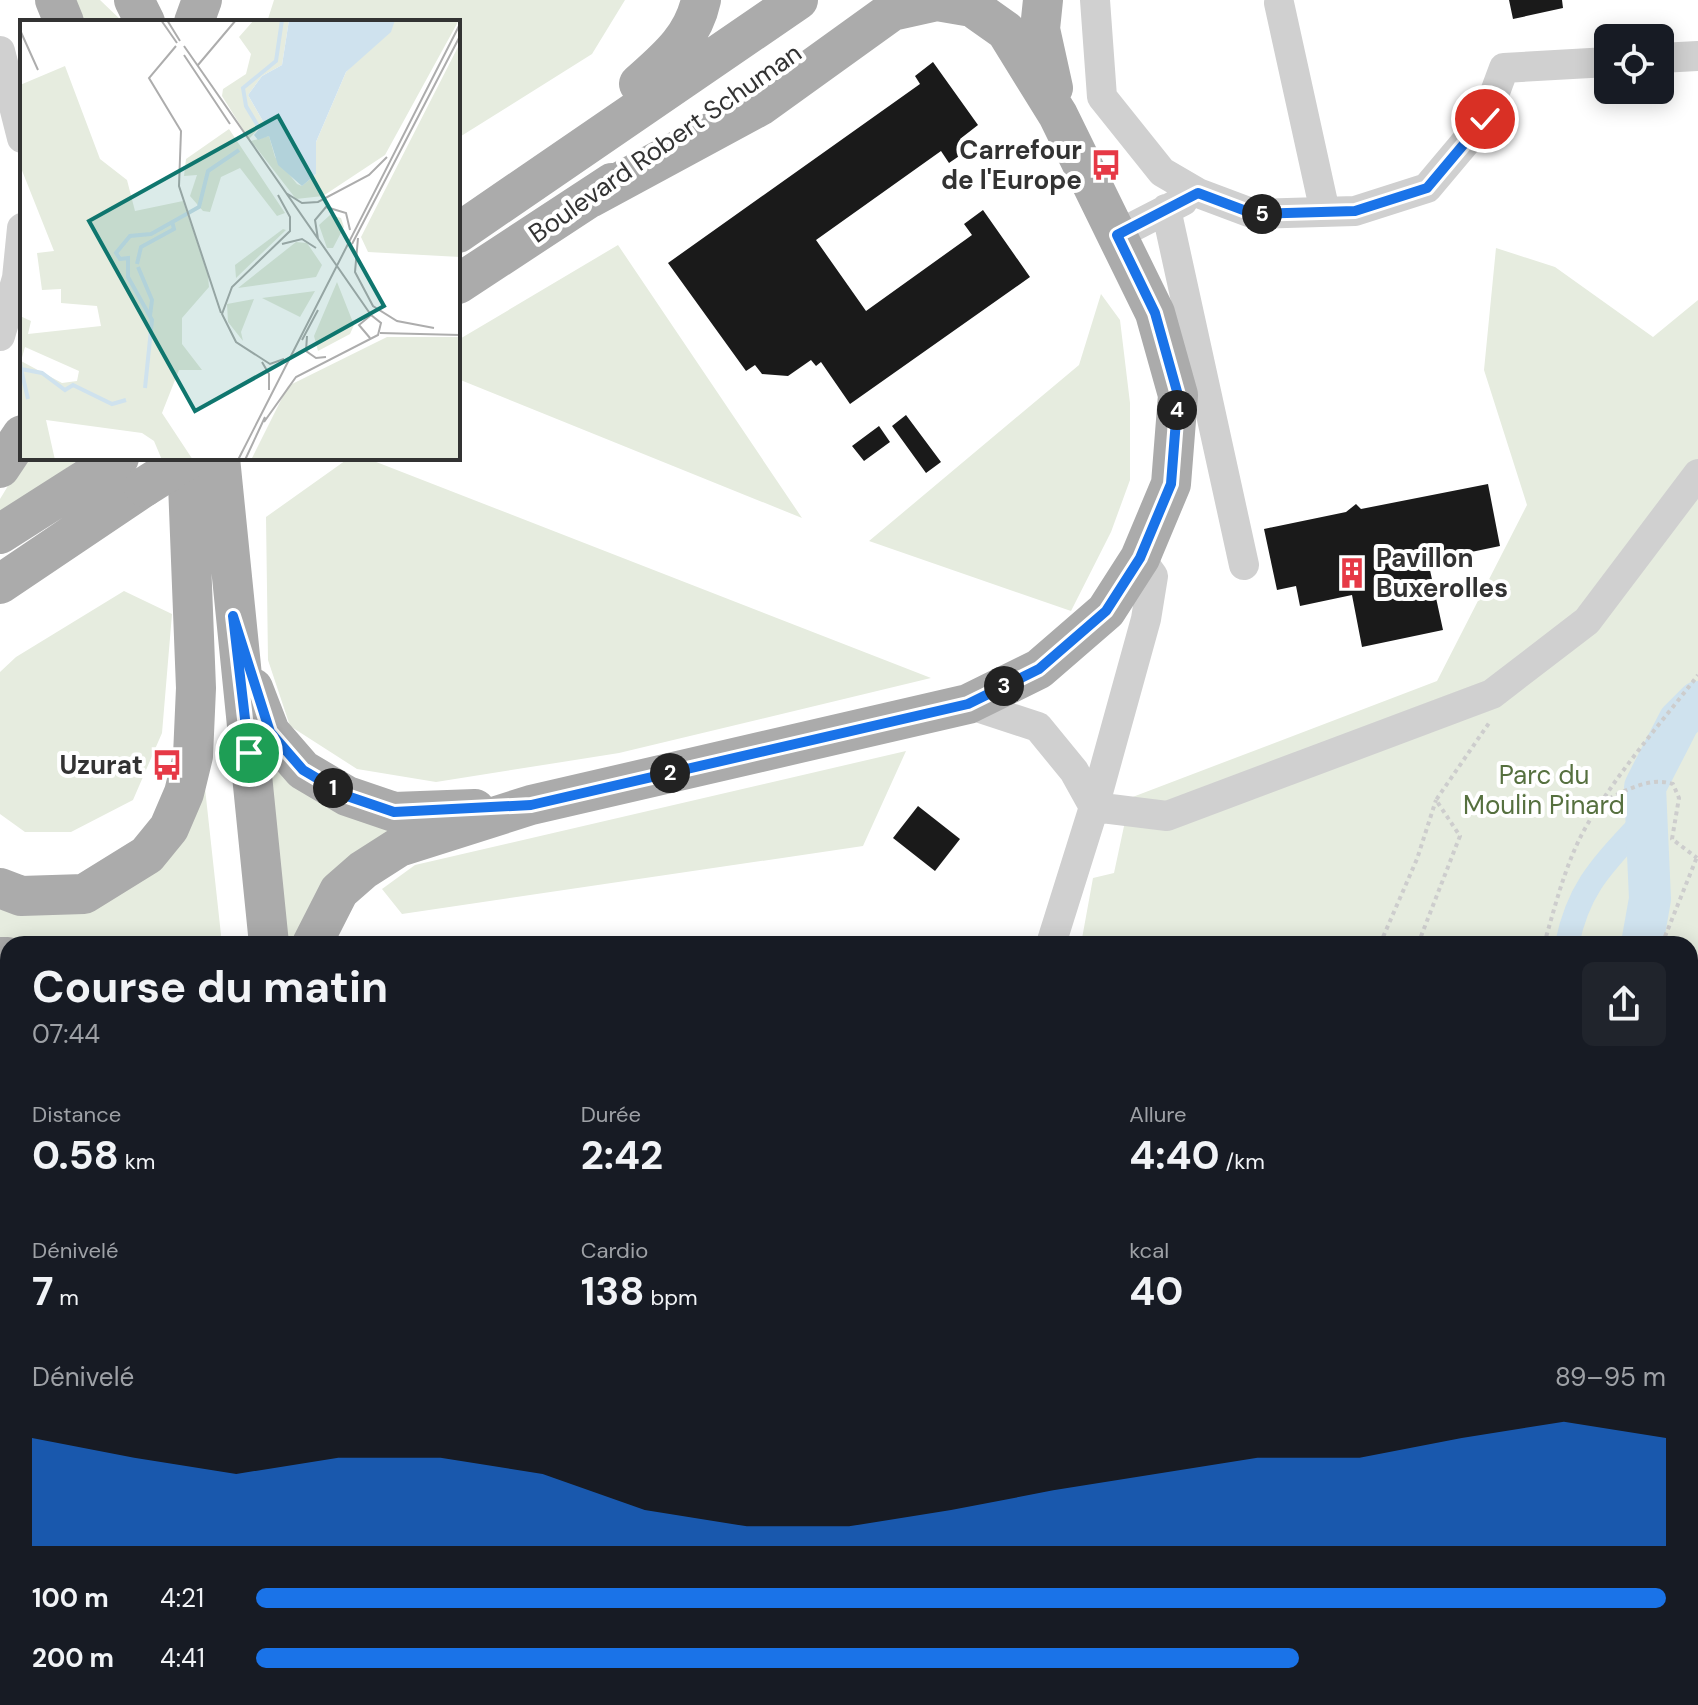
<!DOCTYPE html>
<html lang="fr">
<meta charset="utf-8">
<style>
body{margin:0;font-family:"DM Sans",sans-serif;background:#20242c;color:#f1f3f6;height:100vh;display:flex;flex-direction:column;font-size:30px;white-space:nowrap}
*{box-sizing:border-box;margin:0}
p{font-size:26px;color:#9ea1a6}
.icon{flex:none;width:44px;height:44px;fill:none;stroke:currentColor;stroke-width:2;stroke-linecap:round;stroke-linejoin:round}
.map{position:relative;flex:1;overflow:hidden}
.drawer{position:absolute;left:0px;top:936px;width:1698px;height:770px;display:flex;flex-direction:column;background:#171b24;border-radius:24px 24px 0 0;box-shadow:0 4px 20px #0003}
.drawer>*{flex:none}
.buttons{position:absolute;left:1594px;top:24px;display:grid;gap:16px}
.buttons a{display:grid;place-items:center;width:80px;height:80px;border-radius:12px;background:#171b24;box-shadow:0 4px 20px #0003;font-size:40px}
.pin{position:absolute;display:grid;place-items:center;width:68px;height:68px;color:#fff;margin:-34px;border:4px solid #fff;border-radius:50%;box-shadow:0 2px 8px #0007}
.km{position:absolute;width:40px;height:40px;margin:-20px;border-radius:50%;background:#222;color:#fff;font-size:22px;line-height:40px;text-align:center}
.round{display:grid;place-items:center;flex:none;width:84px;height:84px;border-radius:12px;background:#20242c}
.headline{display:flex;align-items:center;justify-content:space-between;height:136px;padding:0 32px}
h1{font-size:44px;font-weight:700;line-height:60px}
.stats{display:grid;grid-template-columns:repeat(3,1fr);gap:12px;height:136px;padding:8px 32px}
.stats div{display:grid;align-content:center}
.stats b{font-size:40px;font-weight:700}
.stats small{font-size:22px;font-weight:400}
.stats p{font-size:22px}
.chart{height:224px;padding:16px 32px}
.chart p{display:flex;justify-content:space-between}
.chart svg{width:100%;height:144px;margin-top:8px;fill:#1a73e8;opacity:.7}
ul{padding:0 32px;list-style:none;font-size:26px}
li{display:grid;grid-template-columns:128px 96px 1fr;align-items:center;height:60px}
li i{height:20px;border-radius:10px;background:#1a73e8}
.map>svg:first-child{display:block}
.green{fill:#e6ecdf}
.water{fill:#cfe2ee}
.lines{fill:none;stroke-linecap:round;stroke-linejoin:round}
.canal{stroke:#cfe2ee;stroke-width:24}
.river{stroke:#cfe2ee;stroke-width:42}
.building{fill:#1a1a1a}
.path{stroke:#cdcdcd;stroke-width:4;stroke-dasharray:4 4;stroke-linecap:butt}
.minor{stroke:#d0d0d0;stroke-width:30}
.major{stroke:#ababab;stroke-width:40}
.rail-casing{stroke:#888;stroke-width:9}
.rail{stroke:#fff;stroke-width:6;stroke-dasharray:18;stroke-linecap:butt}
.major-bridge{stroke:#ababab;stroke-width:40}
.route-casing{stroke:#fff;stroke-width:16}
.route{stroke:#1a73e8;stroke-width:10}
.labels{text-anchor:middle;stroke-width:8;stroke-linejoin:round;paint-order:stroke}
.street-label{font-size:26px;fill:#333;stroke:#fff}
.poi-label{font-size:26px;font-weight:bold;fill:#333;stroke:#fff;text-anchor:end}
.park-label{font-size:26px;fill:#56703f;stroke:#fff}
.inset-river{fill:none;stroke:#cfe2ee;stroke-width:4}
.inset-road{fill:none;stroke:#adadad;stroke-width:2}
.view{fill:#0f766e;fill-opacity:0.15;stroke:#0f766e;stroke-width:4}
.inset-edge{fill:none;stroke:#333;stroke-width:4}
</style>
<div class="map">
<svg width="1698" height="1705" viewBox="0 0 1698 1705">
<rect width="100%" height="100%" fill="#fff"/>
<!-- green -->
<path class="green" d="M70 0H100L123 22H78Z
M274 0H625L592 54 458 138V22H267Z
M618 245 802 518 458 379V340Z
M1496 248 1555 267 1653 337 1698 300V1705H1314L1316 1698H1690V944H1081L1093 878 1114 873 1130 798 1437 681 1527 505 1484 370Z
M1101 294 1120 320 1130 403V480L1111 532 1071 611 869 541 1079 365Z
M25 458H81L0 515V499Z
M349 458H366L931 678 619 753 436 782 357 769 290 726 268 660 266 517Z
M124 591 172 614 162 733 133 800 71 832H25L0 814V672L16 657Z
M263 738 420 827 300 944H284Z
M906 751 863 846 402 914 382 889 415 865Z
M204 779 222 944H8L0 951V901L86 904Z
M0 984 8 985V1147L0 1150Z
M136 1698H293V1705H131Z
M382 1698H844L839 1705H382Z"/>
<!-- water -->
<path class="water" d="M8 1147V1698H136L131 1705H0V1150Z"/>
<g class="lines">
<!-- canal -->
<path class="canal" d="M1567 944C1579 885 1605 863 1644 820"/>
<!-- river -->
<path class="river" d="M1642 944 1650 899 1645 787 1679 721 1698 702"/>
</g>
<!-- building -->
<path class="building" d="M1509 0H1562L1563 8 1513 19Z
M933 62 978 125 960 139 968 150 949 163 941 151 816 240 866 311 972 235 964 224 983 210 1030 277 850 404 821 362 816 366 811 360 788 376 762 374 755 365 746 371 668 263 920 84 915 76Z
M906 415 941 462 926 473 892 426Z
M879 426 890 442 864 461 852 446Z
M1488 484 1500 546 1428 561 1443 630 1362 647 1352 595 1300 606 1296 586 1277 590 1264 529 1346 512 1356 504 1361 509Z
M918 806 960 839 935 871 893 838Z"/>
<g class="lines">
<!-- path -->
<path class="path" d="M1602 802C1624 792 1648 776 1673 784L1679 798 1672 839 1697 858
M1380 944 1417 859 1436 800
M1418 944 1460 836 1436 800 1489 723
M1544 944C1555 907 1564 869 1582 834 1613 777 1659 726 1698 675
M1662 944 1697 857
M0 1126 8 1123
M1690 1266 1698 1275
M1690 1384 1698 1378
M1690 1561 1698 1548
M220 1698 232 1705
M250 1698V1705
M153 1705 157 1698
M702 1705 770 1700 789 1705
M1289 1705 1290 1698
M1570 1705 1577 1698"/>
<!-- minor -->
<path class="minor" d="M1095 0 1102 97 1162 172 1198 193 1254 214 1355 211 1427 188 1485 119 1504 68 1608 62
M1279 3 1325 212
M0 51 22 138
M1660 58 1698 56
M1166 209 1244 565
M1117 235 1183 201
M0 336 17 278 22 228
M968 704 1038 727 1074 771 1094 807
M1094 807 1167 816 1492 694 1587 621 1698 474
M1051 944 1094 807 1146 619 1153 576 1140 558
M907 1705 911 1698"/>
<!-- major -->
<path class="major" d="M55 0 64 22
M134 0 145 22
M1043 0 1040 29 1053 88
M194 22 202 0
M639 84C667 59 693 38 701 0
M458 233 798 0
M458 284 612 183
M220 458 269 944
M0 468 22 435
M0 534 119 458
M0 584 144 487
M253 688 270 732 303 770 347 796 394 812 475 809
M0 888 21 896 84 894 147 855 169 828 184 793 193 756 196 688 187 458
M312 944 339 891 363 870 399 847 531 805 968 704 1039 669 1106 611 1140 558 1171 484 1178 395 1155 313 1058 115 1006 31 972 7 937 1 892 11 760 106 590 198
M0 957H8
M313 1698V1705
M347 1698V1705"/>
<defs>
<path id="rail" d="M1690 1697 1698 1686"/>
</defs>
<!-- rail casing -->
<use href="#rail" class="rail-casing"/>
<!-- rail -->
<use href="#rail" class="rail"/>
<!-- major-bridge -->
<path class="major-bridge" d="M144 487 190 458"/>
</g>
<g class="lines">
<defs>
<path id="route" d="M249 753 233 616 270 732 303 770 347 796 394 812 531 805 968 704 1039 669 1106 611 1140 558 1171 484 1178 395 1155 313 1117 235 1198 193 1254 214 1355 211 1427 188 1485 119"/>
</defs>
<!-- route casing -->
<use href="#route" class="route-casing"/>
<!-- route -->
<use href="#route" class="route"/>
</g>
<!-- icons -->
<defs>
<symbol id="bus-bare" viewBox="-9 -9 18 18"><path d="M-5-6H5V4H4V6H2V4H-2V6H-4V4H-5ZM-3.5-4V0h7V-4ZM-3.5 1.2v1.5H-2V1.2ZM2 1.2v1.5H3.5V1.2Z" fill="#e63946" stroke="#fff" stroke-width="2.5" paint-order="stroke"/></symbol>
<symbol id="building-bare" viewBox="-9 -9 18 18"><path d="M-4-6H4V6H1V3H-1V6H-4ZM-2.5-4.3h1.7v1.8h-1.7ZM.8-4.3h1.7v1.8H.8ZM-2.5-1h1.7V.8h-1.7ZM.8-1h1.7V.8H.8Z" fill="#e63946" stroke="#fff" stroke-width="2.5" paint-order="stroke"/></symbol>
</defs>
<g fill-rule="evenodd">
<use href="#bus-bare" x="1084" y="143" width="44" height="44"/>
<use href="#building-bare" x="1330" y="551" width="44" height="44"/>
<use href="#bus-bare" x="145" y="743" width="44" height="44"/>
</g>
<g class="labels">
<!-- street labels -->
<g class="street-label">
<text transform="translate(665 143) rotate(-35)" y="9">Boulevard Robert Schuman</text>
</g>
<!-- poi labels -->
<g class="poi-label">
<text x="1082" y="159">Carrefour<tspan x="1082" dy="30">de l'Europe</tspan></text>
<text x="1376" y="567" text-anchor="start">Pavillon<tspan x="1376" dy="30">Buxerolles</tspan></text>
<text x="143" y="774">Uzurat</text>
</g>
<!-- park labels -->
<g class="park-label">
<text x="1544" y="784">Parc du<tspan x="1544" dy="30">Moulin Pinard</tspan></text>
</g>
</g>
<!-- overview -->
<g transform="translate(20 20)">
<rect width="440" height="440" fill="#fff"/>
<path d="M234 0H269L262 45 242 56 228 75 244 103 229 119 202 76 203 69 226 54 231 34 219 17ZM375 0H439L365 135 303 176 276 179 231 121 249 116 255 137 277 164 282 166 296 154V122L326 52ZM440 23V237L348 232 341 217ZM45 46 80 139 107 160 115 191 163 181 188 255 189 267 162 298V324L182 350H159L142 393 173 440H142L134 421 122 413 26 400 35 440H0V296L11 301 8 314 81 306 77 286 41 283V269L22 270 17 233 34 231 1 148 0 65ZM5 327 59 351 57 361 42 363 1 341ZM209 109 265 193 257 196 220 148 201 157 190 192 183 191 170 176 177 155 164 156 166 139ZM310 195 321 198 324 207 313 228H307L299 205ZM263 209 266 210 216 258 215 245ZM276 222 287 223 302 245 296 257 218 268ZM317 262 334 305 330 314 298 331 294 316ZM295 271 280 297 242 278ZM234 279 221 312 223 321 208 302 207 284ZM367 317H440V440H231L268 366Z" fill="#e6ecdf" fill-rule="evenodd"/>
<path d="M269 0H375L371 12 326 52 296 122V154L282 166 258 145 249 116 238 120 234 115 244 103 228 75 242 56 262 45Z" fill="#cfe2ee"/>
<path class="inset-river" d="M238 106 226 86 223 68 256 41 262 0M117 244 121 227 154 209 152 201M118 247 132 280 130 296M0 343 1 349 22 353 45 370 53 365 92 384 106 380M1 349 8 379M125 368 132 300 108 257V238L100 239 96 233 110 216 131 214 179 187 188 151 219 130"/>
<path class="inset-road" d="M141 0 157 23M147 0 160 21M0 10 18 50M156 26 129 58 161 111 159 166 201 293M164 26 351 295M164 35 210 104M178 45 216 0M266 173 282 183 298 182 349 155 367 137M258 175 270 197V211L212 267 202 294 216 322 250 344 264 339M338 218 335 252 353 286 377 301 414 308M298 219 295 200 306 187 326 193 330 210M262 224 282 219 296 228M332 224 440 16M0 234V273M360 313 440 315M287 316 286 331 296 338 306 337M282 320 298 290M242 342 249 354V370M244 402 276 357 358 315 361 303 351 295 339 305 350 318M218 440 440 4M225 440 245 397"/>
<path class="view" d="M258 96 364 286 175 391 69 201Z"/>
<rect width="440" height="440" class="inset-edge"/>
</g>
</svg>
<div class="buttons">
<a><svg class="icon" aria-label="locate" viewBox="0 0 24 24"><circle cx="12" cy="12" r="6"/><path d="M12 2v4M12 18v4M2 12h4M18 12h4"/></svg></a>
</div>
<div class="pin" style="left:249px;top:753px;background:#1e9e55"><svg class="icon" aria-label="arrive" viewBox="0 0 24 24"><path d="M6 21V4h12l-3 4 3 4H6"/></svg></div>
<div class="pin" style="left:1485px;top:119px;background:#d93025"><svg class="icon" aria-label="check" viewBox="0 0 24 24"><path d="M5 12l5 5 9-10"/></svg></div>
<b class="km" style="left:333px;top:788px">1</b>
<b class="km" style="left:670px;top:773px">2</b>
<b class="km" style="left:1004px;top:686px">3</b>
<b class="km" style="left:1177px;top:410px">4</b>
<b class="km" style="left:1262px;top:214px">5</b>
<section class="drawer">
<div class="headline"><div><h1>Course du matin</h1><p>07:44</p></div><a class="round"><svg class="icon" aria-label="share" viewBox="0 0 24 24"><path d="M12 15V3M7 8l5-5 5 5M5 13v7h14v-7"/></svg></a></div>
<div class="stats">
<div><p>Distance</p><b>0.58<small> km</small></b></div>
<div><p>Durée</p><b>2:42</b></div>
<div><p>Allure</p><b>4:40<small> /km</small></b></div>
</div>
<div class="stats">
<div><p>Dénivelé</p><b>7<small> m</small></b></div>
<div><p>Cardio</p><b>138<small> bpm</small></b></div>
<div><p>kcal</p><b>40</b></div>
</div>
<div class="chart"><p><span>Dénivelé</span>89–95 m</p>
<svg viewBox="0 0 160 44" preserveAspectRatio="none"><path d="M0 44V11L10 17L20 22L30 17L40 17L50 22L60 33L70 38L80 38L90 33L100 27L110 22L120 17L130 17L140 11L150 6L160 11V44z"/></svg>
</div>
<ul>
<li><b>100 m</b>4:21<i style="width:100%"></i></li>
<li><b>200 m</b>4:41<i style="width:74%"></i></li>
</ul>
</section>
</div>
